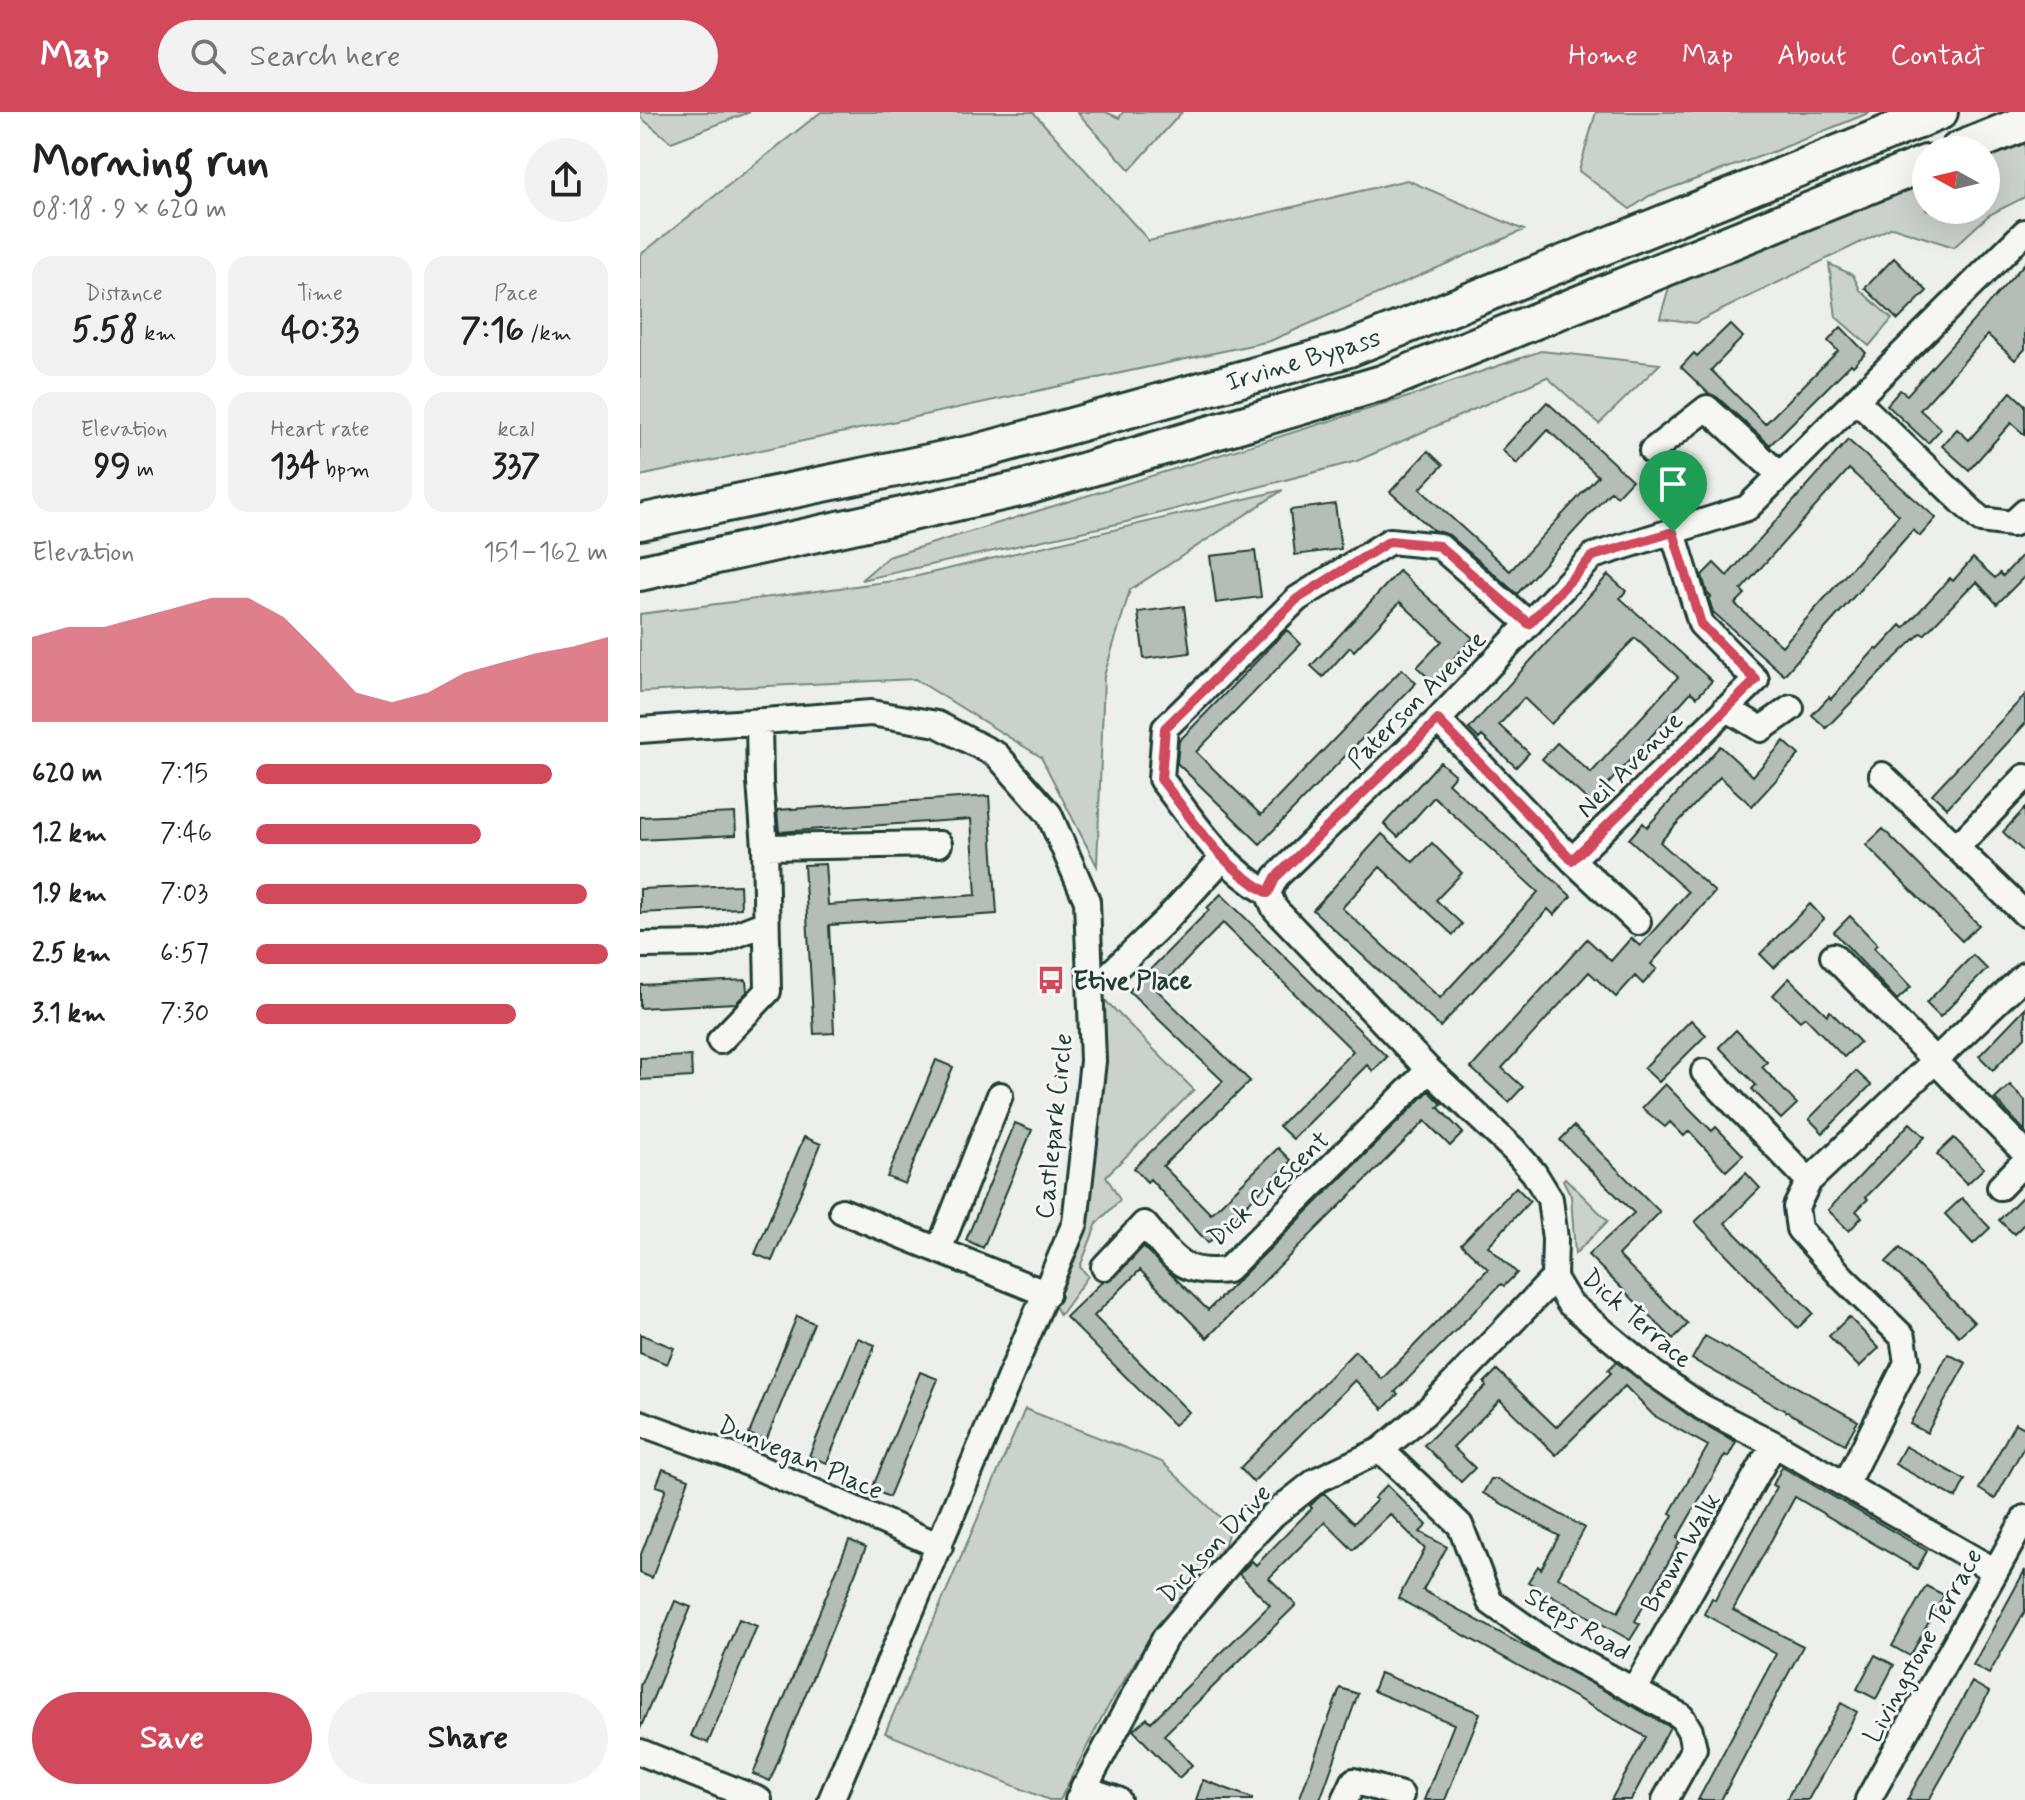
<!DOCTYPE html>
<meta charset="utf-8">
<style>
body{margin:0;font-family:Mynerve,sans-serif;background:#f2f2f2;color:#222;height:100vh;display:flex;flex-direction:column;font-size:30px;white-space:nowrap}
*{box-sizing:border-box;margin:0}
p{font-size:26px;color:#767676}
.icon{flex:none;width:44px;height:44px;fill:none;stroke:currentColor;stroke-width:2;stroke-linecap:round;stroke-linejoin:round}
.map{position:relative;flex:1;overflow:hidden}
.panel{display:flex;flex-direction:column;background:#fff;width:640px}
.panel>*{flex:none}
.needle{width:52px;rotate:278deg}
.buttons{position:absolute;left:1272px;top:24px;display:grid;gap:16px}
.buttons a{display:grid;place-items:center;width:88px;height:88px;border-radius:50%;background:#fff;box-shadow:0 8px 32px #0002;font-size:40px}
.pin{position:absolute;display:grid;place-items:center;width:68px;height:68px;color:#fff;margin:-82px -34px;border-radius:50% 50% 50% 0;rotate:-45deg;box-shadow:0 0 8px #0007}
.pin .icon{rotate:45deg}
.round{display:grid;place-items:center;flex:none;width:84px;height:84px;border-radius:42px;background:#f2f2f2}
.overview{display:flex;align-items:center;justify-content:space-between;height:136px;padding:0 32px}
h1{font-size:44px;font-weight:700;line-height:60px}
.stats{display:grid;grid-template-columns:repeat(3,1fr);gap:12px;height:136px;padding:8px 32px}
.stats div{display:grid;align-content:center;border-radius:20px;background:#f2f2f2;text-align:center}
.stats b{font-size:34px;font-weight:700}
.stats small{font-size:22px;font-weight:400}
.stats p{font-size:22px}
.chart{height:224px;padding:16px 32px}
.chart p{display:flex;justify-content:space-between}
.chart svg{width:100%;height:144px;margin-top:8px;fill:#d1495b;opacity:.7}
.button{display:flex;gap:16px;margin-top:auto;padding:16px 32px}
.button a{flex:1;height:92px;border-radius:48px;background:#d1495b;color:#fff;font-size:32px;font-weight:700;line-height:92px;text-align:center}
.button a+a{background:#f2f2f2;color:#222}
ul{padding:0 32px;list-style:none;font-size:26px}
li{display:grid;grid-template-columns:128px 96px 1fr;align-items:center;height:60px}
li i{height:20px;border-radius:10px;background:#d1495b}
header{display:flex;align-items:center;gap:48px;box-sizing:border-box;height:112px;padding:0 40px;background:#d1495b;color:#fff}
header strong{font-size:38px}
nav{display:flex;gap:44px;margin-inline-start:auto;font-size:28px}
.search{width:560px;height:72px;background:#f2f2f2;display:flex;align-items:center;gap:20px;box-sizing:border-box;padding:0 28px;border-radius:44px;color:#767676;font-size:30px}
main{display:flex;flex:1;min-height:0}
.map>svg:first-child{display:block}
.green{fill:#cbd2cc;stroke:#758880;stroke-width:2}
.building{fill:#b4bdb8;stroke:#1f3d34;stroke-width:2;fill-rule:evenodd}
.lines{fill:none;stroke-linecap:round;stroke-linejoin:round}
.minor-casing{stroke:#1f3d34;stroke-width:30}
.highway-casing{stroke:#1f3d34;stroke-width:40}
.minor{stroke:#f6f6f2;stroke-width:24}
.highway{stroke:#f6f6f2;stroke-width:34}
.route-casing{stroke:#fff;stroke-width:16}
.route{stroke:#d1495b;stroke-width:10}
.labels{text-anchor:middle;stroke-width:6;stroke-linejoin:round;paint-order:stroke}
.street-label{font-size:26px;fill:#1f3d34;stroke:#f6f6f2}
.poi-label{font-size:26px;font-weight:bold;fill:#1f3d34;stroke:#f6f6f2;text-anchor:start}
</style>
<header>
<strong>Map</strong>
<div class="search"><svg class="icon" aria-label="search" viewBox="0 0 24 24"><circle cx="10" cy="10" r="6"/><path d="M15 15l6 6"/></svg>Search here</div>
<nav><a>Home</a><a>Map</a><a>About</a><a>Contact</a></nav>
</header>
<main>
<section class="panel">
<div class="overview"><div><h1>Morning run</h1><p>08:18 · 9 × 620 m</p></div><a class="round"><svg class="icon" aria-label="share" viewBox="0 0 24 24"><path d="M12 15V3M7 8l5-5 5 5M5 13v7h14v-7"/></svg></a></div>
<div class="stats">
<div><p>Distance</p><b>5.58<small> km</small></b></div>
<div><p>Time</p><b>40:33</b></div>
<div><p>Pace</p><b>7:16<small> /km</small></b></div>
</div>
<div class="stats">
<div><p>Elevation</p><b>99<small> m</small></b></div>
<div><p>Heart rate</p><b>134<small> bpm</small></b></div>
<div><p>kcal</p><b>337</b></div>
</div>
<div class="chart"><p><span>Elevation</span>151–162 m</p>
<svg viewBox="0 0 160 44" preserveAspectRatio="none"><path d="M0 44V18L10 15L20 15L30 12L40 9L50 6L60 6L70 12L80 23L90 35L100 38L110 35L120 29L130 26L140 23L150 21L160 18V44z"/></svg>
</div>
<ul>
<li><b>620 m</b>7:15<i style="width:84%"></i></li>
<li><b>1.2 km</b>7:46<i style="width:64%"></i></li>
<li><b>1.9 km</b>7:03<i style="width:94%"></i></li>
<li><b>2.5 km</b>6:57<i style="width:100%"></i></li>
<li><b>3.1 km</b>7:30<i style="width:74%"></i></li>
</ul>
<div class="button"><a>Save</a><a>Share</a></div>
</section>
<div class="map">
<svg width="1385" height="1688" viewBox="0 0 1385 1688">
<rect width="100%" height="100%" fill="#edefea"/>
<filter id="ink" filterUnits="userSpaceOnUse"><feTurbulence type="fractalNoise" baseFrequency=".0125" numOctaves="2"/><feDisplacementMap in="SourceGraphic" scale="16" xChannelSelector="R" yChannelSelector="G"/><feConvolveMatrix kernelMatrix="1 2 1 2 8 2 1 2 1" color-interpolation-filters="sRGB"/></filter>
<g filter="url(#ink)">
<!-- green -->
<path class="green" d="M0 0H110L31 30 0 5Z
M181 0H393L509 129 767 68 884 118 630 229 0 364V143Z
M437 0H466L479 6 483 0H542L490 58Z
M956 0H1231L1135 39 1009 84 990 97 939 59Z
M1385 27V85L1349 103 1314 135 1252 115 1055 211 1020 206 1030 172 1286 68V98H1346V43Z
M1189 152 1213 163 1220 178 1252 207 1229 234 1196 205Z
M901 239 1020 252 959 312 907 265 717 349 486 410 221 468 248 445 768 285Z
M643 378 490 478 464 564 457 754 401 645 275 567 0 580V502L261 468Z
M462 885 554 978 466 1064 480 1088 457 1111 440 1155 448 1164 420 1203 411 1187 442 1125 457 1025Z
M925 1066 968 1109 935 1142 931 1084 923 1068Z
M385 1297 522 1350 582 1407 588 1422 584 1435 511 1523 462 1605 420 1688H409L245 1621Z"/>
<!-- building -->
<path class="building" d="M1254 146 1287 179 1258 208 1225 176Z
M1385 151V237L1375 248 1348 223 1280 298 1301 317 1288 331 1247 293 1260 278 1267 283Z
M1090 212 1103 225 1071 258 1125 312 1198 239 1188 229 1201 215 1226 241 1213 254 1211 252 1130 333 1077 285 1068 281 1041 255 1054 241 1057 244Z
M1371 280 1385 293V323L1371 311 1329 358 1302 334 1317 317 1329 328Z
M907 290 992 368 977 384 971 379 877 482 809 423 793 418 750 380 788 339 803 353 780 377 870 459 958 364 908 318 877 352 862 338Z
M1208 328 1296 406 1280 424 1273 418 1144 563 1073 500 1069 487 1071 485 1067 481 1062 463 1074 451 1087 464ZM1209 357 1259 403 1142 534 1095 492 1105 482 1101 478Z
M695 392 701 437 655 443 650 398Z
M615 439 621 485 576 491 570 444Z
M1385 440V464L1357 492 1337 470 1330 477 1329 476 1284 523 1281 521 1257 544 1186 616 1172 603 1189 585 1191 587 1236 536 1238 538 1261 513 1264 516 1310 466 1313 469 1333 446 1355 466 1360 461 1363 464Z
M759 459 833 526 792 569 777 555 802 529 760 490 714 539 710 535 683 565 671 554Z
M968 463 986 479 980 486 1072 569 1057 585 1051 580 951 691 902 647 917 631 951 661 1038 565 995 526 911 612 884 586 859 613 889 641 876 655 842 624 839 627 829 617Z
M544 494 550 541 504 547 498 500Z
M647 518 661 532 556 640 621 703 762 557 776 571 620 732 537 651 539 629Z
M1385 583V612L1307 696 1292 682Z
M1144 629 1159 643 1112 694 1080 665 1020 730 1075 780 1011 852 1017 857 1003 872 995 864 976 885 949 860 862 956 883 975 869 990 831 956 947 827 971 849 991 826 1000 834 1048 780 989 727 1003 711 1007 715 1080 634 1113 664Z
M800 650 815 663 808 671 931 784 914 803 908 797 800 915 673 798 742 722 773 750 792 731 822 761 796 788 822 812 813 823 740 755 702 796 800 886 898 780 794 685 758 725 744 712Z
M349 684 357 802 189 813 194 921 174 922 164 753 185 752 188 793 336 783 331 707 139 720 137 698Z
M1385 696V741L1363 720Z
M95 701 96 723 0 728V705Z
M1243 717 1339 813 1322 829 1226 733Z
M100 773 101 796 0 801V777Z
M581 782 747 945 733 959 727 953 653 1027 639 1014 713 939 583 811 517 878 610 969 523 1054 571 1102 638 1036 651 1049 568 1131 510 1067 507 1070 494 1056 583 969 489 879 569 798 567 796Z
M1170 792 1184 807 1134 856 1120 842Z
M1210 804 1237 832 1234 836 1271 875 1257 888 1194 820Z
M1333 843 1347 857 1300 905 1286 891Z
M1149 866 1187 903 1190 899 1220 930 1204 945 1165 905 1160 909 1133 883Z
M106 868 107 880 96 891 0 896V873Z
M1385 896V925L1353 958 1339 944Z
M1051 908 1066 923 1019 970 1004 956Z
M1096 918 1127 950 1122 955 1157 992 1141 1007 1112 977 1116 973 1079 935Z
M51 944 52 965 0 968V946Z
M296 948 313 955 265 1072 247 1065Z
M1216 959 1231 973 1183 1021 1169 1007Z
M1025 972 1072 1019 1076 1015 1103 1043 1086 1059 1049 1019 1044 1024 1030 1010 1025 1015 1002 996Z
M1370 973 1385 989V1019L1355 987Z
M789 979 802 992 798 995 823 1021 810 1034 785 1009 567 1226 500 1158 454 1204 549 1300 534 1313 426 1205 462 1170 475 1165 503 1135 568 1198Z
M375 1011 392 1018 343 1136 326 1128Z
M1270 1011 1285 1025 1226 1085 1228 1087 1216 1099 1222 1105 1209 1119 1188 1098Z
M934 1014 1020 1100 978 1143 1048 1212 1033 1227 948 1143 994 1101 920 1028Z
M164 1025 181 1032 132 1149 115 1142Z
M1314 1026 1344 1056 1327 1072 1297 1042Z
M1106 1061 1120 1076 1085 1111 1173 1201 1158 1216 1055 1110Z
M876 1075 890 1089 848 1134 877 1161 864 1174 861 1172 755 1280 758 1282 743 1297 715 1268 613 1370 600 1356 715 1239 742 1267 848 1157 821 1132Z
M1385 1082V1111L1374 1122 1359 1108Z
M1322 1086 1350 1116 1333 1132 1305 1102Z
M1260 1136 1334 1210 1319 1224 1246 1150Z
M157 1204 174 1211 126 1329 109 1322Z
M1209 1205 1239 1236 1219 1255 1189 1224Z
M0 1222 34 1236 27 1252 0 1241Z
M1065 1224 1218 1309 1205 1332 1052 1247Z
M218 1226 235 1233 187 1351 169 1344Z
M1308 1242 1326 1251 1287 1321 1270 1312Z
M976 1250 1054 1307 1096 1330 1088 1345 1085 1343 1037 1426 1041 1428 995 1509 1000 1512 990 1528 888 1470 898 1454 901 1457 919 1424 843 1381 851 1367H857L945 1416 918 1465 978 1500 1033 1403 1030 1401 1068 1334 1013 1303 985 1274 916 1343 860 1288 813 1335 835 1356 821 1370 784 1333 846 1274 844 1271 857 1258 916 1315 971 1261 968 1258Z
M280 1260 298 1267 249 1385 232 1377Z
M1375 1311 1385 1316V1333L1355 1387 1339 1377Z
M1265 1334 1325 1368 1316 1386 1255 1352Z
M1142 1355 1287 1439 1277 1457 1155 1385 1093 1498 1163 1534 1081 1688H1058L1136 1542 1064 1502 1072 1486 1075 1488 1115 1415 1137 1375 1133 1373Z
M23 1357 49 1367 12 1466 0 1461V1445L26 1377 16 1374Z
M747 1373 787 1413 780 1420 807 1435 783 1478 1030 1615 991 1688H971L1006 1625 758 1486 785 1437 750 1402 713 1438 685 1410 629 1466 656 1493 524 1623 552 1653 539 1666 493 1618 507 1606 511 1610 630 1493 599 1462 612 1449 616 1453 672 1396 670 1394 676 1388 684 1381 714 1411 737 1388 734 1386Z
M209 1428 226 1435 130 1669 113 1662Z
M1385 1458V1499L1349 1562 1333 1553Z
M1286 1474 1304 1483 1270 1544 1252 1534Z
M35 1489 51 1495 0 1617V1574Z
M99 1507 117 1514 68 1631 51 1624Z
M1235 1543 1254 1553 1236 1587 1217 1577Z
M740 1561 840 1601 805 1688H784L814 1612 733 1579Z
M1332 1570 1349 1580 1341 1596 1289 1688H1267Z
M700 1576 718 1582 680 1688H659Z
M1201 1591 1217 1600 1209 1615 1168 1688H1146Z
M563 1668 612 1686V1688H556Z"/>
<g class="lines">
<defs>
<path id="minor" d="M1216 288 1341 408 1372 412 1385 400
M1012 339 1067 296 1140 363
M1086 596 1121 617 1151 596
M798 608 932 748 998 810
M0 618 231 601 297 612 357 643 409 702 447 789 453 949 435 1111 191 1688
M1242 663 1385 802
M125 735 299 732
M1317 735 1385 665
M932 748 1116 568 1061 512 1033 420
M628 781 635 797 789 958 874 1038 894 1061 910 1087 915 1127 914 1166 929 1191 1013 1261 1062 1295 1134 1332 1355 1459
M628 781 636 765 798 608 953 444 1107 396 1385 120
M628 781C579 752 555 711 521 667L525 616 657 487 750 429 799 434 889 512
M0 833 72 832 126 811
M1193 844 1385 1041
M472 860 525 809 582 747
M80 929 128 879 125 735 120 670 119 609
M1064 960 1169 1069
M1360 1075 1385 1049
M202 1099 407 1182
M299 1138 360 983
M464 1155 504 1112C532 1144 540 1164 587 1158L789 958
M0 1311 89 1343 300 1434
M741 1338 820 1413 850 1490 912 1534 1041 1604 1050 1619 1054 1636 1025 1688
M1205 1373 1267 1251 1263 1225 1203 1166 1159 1117 1156 1095 1169 1069 1385 863
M995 1577 1134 1332
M0 1640 119 1688
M443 1676 478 1688
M438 1688 525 1526 608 1429 634 1402 677 1368 741 1338 785 1301 914 1166
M705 1688 714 1669 761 1683
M1228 1688 1385 1406"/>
<path id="highway" d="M1318 38 1385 11
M0 410 337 340 709 237 1300 0
M0 461 384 376 742 271 1286 51"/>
</defs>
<!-- minor casing -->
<use href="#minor" class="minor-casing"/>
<!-- highway casing -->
<use href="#highway" class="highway-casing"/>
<!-- minor -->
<use href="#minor" class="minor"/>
<!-- highway -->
<use href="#highway" class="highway"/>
</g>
</g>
<g class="lines" filter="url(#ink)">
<defs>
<path id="route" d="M1033 420 1061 512 1116 568 932 748 798 608 636 765 628 781C578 751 556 712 521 667L525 616 657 487 750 429 799 434 889 512 953 444Z"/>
</defs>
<!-- route casing -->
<use href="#route" class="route-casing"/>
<!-- route -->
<use href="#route" class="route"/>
</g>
<!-- icons -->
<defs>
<symbol id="bus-bare" viewBox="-9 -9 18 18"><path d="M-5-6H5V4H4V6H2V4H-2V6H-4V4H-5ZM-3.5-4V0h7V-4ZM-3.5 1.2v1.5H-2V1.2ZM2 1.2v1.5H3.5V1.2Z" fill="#d1495b" stroke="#f6f6f2" stroke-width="2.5" paint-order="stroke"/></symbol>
</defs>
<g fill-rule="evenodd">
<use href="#bus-bare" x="391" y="848" width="40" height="40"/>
</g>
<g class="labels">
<!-- street labels -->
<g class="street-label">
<text transform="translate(663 247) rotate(-17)" y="9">Irvine Bypass</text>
<text transform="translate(776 587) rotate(-45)" y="9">Paterson Avenue</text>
<text transform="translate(989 652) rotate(-45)" y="9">Neil Avenue</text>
<text transform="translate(413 1014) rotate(-84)" y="9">Castlepark Circle</text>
<text transform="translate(628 1076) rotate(-43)" y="9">Dick Crescent</text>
<text transform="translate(998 1206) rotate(41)" y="9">Dick Terrace</text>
<text transform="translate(161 1345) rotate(23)" y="9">Dunvegan Place</text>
<text transform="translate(574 1431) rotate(-47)" y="9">Dickson Drive</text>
<text transform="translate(1040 1440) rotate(-60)" y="9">Brown Walk</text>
<text transform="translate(938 1511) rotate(31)" y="9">Steps Road</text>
<text transform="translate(1282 1533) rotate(-61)" y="9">Livingstone Terrace</text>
</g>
<!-- poi labels -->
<g class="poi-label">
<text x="433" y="877">Etive Place</text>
</g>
</g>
</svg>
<div class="buttons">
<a><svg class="needle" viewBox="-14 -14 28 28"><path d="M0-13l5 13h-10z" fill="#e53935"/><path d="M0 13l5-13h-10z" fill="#767676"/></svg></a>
</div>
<div class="pin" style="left:1033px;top:420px;background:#1e9e55"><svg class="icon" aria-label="arrive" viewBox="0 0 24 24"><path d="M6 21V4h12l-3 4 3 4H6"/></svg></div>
</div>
</main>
